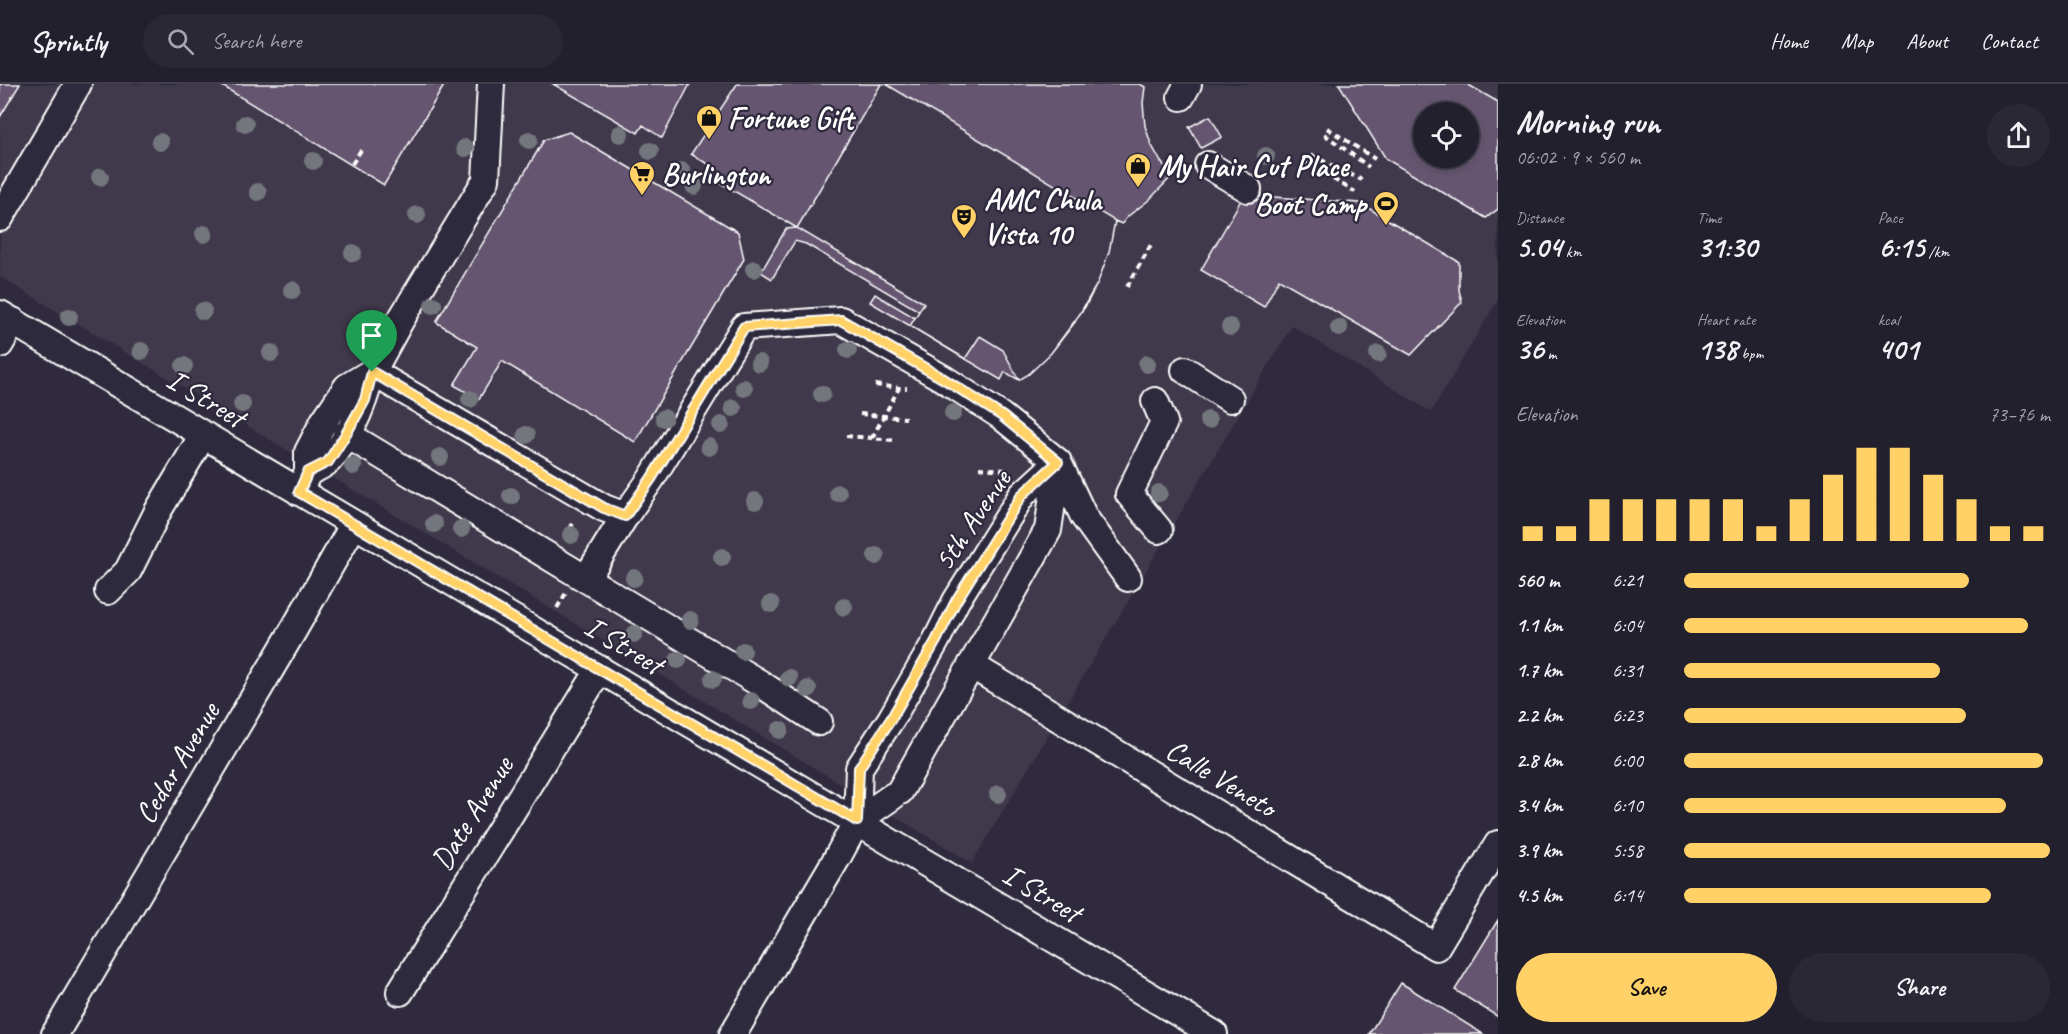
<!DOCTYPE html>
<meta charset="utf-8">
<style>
body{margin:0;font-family:Caveat,sans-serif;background:#2b2836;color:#f1f3f6;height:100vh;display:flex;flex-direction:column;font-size:22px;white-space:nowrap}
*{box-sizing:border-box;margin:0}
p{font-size:20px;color:#a3a3aa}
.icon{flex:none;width:33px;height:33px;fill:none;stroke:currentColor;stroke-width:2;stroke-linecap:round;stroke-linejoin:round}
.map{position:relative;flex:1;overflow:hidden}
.drawer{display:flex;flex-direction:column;background:#23202e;width:570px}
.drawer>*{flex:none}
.controls{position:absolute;left:1413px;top:18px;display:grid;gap:12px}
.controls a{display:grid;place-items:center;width:66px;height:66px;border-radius:50%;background:#23202e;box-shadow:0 3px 9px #0003,0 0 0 2px #403e4a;font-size:30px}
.pin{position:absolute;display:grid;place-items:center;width:51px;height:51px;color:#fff;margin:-62px -26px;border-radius:50% 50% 50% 0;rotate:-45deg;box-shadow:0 0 6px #0007}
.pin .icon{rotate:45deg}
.round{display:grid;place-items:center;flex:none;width:63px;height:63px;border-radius:32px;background:#2b2836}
.head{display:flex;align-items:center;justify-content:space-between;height:102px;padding:0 18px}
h1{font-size:33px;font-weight:700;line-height:45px}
.stats{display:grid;grid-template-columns:repeat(3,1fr);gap:9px;height:102px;padding:6px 18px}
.stats div{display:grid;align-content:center}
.stats b{font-size:30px;font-weight:700}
.stats small{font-size:16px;font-weight:400}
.stats p{font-size:16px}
.chart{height:168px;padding:12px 18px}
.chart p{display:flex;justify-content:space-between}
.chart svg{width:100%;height:108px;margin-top:6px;stroke:#ffd166;stroke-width:6}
.primary-button{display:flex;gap:12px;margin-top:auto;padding:12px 18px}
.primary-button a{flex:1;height:69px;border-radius:36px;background:#ffd166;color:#111;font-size:24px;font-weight:700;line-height:69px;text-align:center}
.primary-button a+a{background:#2b2836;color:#f1f3f6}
ul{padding:0 18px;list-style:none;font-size:20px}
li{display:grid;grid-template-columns:96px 72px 1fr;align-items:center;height:45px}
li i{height:15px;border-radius:8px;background:#ffd166}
header{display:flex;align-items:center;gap:36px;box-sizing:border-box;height:84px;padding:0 30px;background:#23202e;border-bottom:2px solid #403e4a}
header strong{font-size:28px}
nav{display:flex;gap:33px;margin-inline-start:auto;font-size:21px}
.search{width:420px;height:54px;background:#2b2836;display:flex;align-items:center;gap:15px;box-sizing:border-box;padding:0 21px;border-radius:33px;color:#a3a3aa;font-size:22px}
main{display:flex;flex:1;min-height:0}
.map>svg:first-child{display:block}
.built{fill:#3f374c;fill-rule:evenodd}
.building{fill:#65556f;stroke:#fff;stroke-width:1.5;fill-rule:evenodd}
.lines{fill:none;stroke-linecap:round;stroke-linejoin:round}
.minor-casing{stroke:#fff;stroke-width:30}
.path{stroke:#fff;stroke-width:4;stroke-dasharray:6 4.5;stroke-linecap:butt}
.minor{stroke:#2f2a3d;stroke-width:26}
.tree{fill:#73767c}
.route-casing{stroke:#fff;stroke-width:12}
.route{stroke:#ffd166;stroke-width:8}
.labels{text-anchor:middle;stroke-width:4.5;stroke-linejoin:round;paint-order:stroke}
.poi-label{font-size:30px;font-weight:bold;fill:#fff;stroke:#2f2a3d;text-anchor:start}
.street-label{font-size:30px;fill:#fff;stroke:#2f2a3d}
</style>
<header>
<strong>Sprintly</strong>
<div class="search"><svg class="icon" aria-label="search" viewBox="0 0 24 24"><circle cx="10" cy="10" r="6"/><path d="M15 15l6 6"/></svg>Search here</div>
<nav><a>Home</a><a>Map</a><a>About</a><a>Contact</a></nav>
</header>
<main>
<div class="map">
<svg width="1498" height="950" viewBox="0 0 1498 950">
<rect width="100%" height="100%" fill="#2f2a3d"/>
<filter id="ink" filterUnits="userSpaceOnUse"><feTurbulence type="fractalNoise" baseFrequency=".0167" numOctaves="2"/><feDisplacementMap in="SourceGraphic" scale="12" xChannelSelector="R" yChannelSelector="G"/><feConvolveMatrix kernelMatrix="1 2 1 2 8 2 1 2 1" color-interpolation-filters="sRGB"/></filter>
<g filter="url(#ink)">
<!-- built -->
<path class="built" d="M0 0H1498V216L1431 328 1292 242 972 779 0 193ZM1424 28H1468V74H1424Z"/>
<!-- building -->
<path class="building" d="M0 0H20L0 33Z
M219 0H445L384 101Z
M553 0H690L662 54 643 41 638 49Z
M737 0H1140L1145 3 1143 19 1145 42 1151 60 1161 78 1173 91 1149 116 1127 133 1122 140 1115 137 1109 168 1098 198 1075 238 1051 269 1029 290 1019 296 1005 288 1001 296 870 218 875 210 915 234 919 227 806 160 795 157 772 195 761 188 786 145 797 144 705 90 711 82 691 70Z
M881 0H886L1115 137 1109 168 1098 198 1085 223 1051 269 1029 290 1019 296 1003 266 980 252 965 275 910 242 924 219 797 144Z
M1339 0H1467L1498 18V125L1486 134 1386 75ZM1424 28H1468V74H1424Z
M1210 32 1222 53 1201 64 1189 43Z
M569 48 738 148 744 175 635 358 502 277 479 315 454 301 477 263 436 238 544 56Z
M1244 111 1360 119 1459 178V206L1462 218 1411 271 1279 195 1264 223 1201 186Z
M1498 836V933L1455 906Z
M1401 899 1483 950H1369Z"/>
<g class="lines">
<defs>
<path id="minor" d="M491 0 486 96 400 237 372 288 604 424 625 432 651 395 744 243 841 236 944 295 1001 332 1058 378 1084 433 1128 494
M1181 13 1188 0
M1208 81 1248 105
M0 134 78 0
M0 230 1214 950
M0 260 13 237
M1185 286 1230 315
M1155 317 1164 338 1129 410 1159 446
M346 350 586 495 625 432
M308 388C315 385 324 382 329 376 351 353 364 318 372 288
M299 408 308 388V368L324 337 347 303 372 288
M586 495 761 600 819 638
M108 507 128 487 158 427 203 351
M971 581 1436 863 1498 760
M900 707 1048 446 1058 378
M857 737 893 712
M400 908 600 585
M55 950 293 547 354 440
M733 950 837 774 857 737 859 684 891 635 936 557 956 517 1022 411 1058 378"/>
</defs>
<!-- minor casing -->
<use href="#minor" class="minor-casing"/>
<!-- path -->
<path class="path" d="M1327 44 1375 75
M1324 50 1369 83
M1311 71 1362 96
M1306 79 1355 108
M352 80 363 63
M1127 203 1152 159
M875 301 899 304
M860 330 906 334
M846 352 872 354
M893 356 872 354 899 304H907
M979 384 1005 386
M570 445 575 436
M557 524 566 509"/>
<!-- minor -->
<use href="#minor" class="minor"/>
</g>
<!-- trees -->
<g class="tree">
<circle cx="245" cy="40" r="9"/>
<circle cx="620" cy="50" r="9"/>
<circle cx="529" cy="56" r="9"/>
<circle cx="160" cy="58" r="9"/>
<circle cx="465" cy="64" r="9"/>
<circle cx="650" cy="67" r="9"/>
<circle cx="1266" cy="72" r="9"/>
<circle cx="313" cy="77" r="9"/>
<circle cx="682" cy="87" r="9"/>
<circle cx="100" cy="93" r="9"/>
<circle cx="694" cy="102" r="9"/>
<circle cx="258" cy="108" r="9"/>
<circle cx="417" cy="131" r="9"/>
<circle cx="204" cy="150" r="9"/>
<circle cx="353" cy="169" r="9"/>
<circle cx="754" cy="185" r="9"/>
<circle cx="292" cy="206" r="9"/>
<circle cx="433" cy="221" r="9"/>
<circle cx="203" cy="227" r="9"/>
<circle cx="69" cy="233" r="9"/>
<circle cx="1230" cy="243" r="9"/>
<circle cx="1339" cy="244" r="9"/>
<circle cx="848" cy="266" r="9"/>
<circle cx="141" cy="267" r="9"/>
<circle cx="271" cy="269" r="9"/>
<circle cx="1378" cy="270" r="9"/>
<circle cx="759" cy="279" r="9"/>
<circle cx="1147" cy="280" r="9"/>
<circle cx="184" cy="282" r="9"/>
<circle cx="744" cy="304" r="9"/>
<circle cx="822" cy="310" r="9"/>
<circle cx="470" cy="315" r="9"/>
<circle cx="242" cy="320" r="9"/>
<circle cx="733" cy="324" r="9"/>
<circle cx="953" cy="329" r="9"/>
<circle cx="664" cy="334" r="9"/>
<circle cx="1208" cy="336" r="9"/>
<circle cx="721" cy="341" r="9"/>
<circle cx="526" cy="351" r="9"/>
<circle cx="709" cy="363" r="9"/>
<circle cx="440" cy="373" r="9"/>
<circle cx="353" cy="382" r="9"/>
<circle cx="838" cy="409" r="9"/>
<circle cx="1159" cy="409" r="9"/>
<circle cx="511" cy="412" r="9"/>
<circle cx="755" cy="417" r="9"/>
<circle cx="434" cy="440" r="9"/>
<circle cx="461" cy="445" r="9"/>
<circle cx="571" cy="451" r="9"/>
<circle cx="876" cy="472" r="9"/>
<circle cx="722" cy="473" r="9"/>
<circle cx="634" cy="494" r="9"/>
<circle cx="771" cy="520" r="9"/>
<circle cx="844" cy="523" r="9"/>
<circle cx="690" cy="536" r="9"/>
<circle cx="634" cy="550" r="9"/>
<circle cx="743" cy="567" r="9"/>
<circle cx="678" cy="576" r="9"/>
<circle cx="789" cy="594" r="9"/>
<circle cx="713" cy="595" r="9"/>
<circle cx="808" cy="605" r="9"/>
<circle cx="751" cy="617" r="9"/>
<circle cx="780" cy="646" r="9"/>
<circle cx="998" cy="710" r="9"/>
</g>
</g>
<g class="lines" filter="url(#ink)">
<defs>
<path id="route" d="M841 236 944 295 1002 332 1058 378 1022 411 956 517 936 557 891 635 859 684 857 737 299 408 308 388 328 378 346 350 365 316 372 288 604 424 625 432 651 395 744 243Z"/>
</defs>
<!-- route casing -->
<use href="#route" class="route-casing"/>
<!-- route -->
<use href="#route" class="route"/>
</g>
<!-- icons -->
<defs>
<symbol id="shop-pin" viewBox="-11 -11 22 30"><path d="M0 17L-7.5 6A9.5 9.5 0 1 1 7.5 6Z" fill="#ffd166" stroke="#2f2a3d"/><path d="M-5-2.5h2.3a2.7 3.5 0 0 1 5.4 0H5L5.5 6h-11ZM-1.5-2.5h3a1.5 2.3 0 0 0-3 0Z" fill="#111"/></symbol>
<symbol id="supermarket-pin" viewBox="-11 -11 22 30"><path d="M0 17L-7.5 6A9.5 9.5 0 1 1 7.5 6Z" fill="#ffd166" stroke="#2f2a3d"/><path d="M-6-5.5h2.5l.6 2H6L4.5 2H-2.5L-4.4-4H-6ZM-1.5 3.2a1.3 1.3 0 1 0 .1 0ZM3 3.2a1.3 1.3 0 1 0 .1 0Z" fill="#111"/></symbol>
<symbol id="stadium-pin" viewBox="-11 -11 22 30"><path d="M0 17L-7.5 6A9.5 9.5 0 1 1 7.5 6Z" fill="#ffd166" stroke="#2f2a3d"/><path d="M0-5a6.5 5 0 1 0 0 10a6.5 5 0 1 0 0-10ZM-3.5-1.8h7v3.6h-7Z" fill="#111"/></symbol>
<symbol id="theatre-pin" viewBox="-11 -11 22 30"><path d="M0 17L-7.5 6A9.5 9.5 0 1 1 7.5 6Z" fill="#ffd166" stroke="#2f2a3d"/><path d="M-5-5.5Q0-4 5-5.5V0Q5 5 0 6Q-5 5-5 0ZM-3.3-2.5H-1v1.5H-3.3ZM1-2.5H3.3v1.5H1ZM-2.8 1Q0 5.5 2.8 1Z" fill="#111"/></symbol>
</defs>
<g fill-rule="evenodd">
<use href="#shop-pin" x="694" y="19" width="30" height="40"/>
<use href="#shop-pin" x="1123" y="67" width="30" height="40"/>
<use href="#supermarket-pin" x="627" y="75" width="30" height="40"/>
<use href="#stadium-pin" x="1371" y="105" width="30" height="40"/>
<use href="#theatre-pin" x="949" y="118" width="30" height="40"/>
</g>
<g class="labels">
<!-- poi labels -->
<g class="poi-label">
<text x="728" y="44">Fortune Gift</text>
<text x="1158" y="92">My Hair Cut Place</text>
<text x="662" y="100">Burlington</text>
<text x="984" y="126">AMC Chula<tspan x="984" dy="34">Vista 10</tspan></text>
<text x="1366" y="130" text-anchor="end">Boot Camp</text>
</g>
<!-- street labels -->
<g class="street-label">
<text transform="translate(206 314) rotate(31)" y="10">I Street</text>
<text transform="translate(972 436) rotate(-56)" y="10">5th Avenue</text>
<text transform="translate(624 561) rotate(31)" y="10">I Street</text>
<text transform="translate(177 679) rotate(-59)" y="10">Cedar Avenue</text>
<text transform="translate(1221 694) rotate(31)" y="10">Calle Veneto</text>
<text transform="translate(472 729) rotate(-58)" y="10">Date Avenue</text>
<text transform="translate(1042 809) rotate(31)" y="10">I Street</text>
</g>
</g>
</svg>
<div class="controls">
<a><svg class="icon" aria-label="locate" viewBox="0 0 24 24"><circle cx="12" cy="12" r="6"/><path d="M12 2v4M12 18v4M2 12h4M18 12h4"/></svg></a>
</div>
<div class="pin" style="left:372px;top:288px;background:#1e9e55"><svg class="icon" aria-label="arrive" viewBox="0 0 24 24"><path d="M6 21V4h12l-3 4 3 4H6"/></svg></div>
</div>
<section class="drawer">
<div class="head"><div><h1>Morning run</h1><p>06:02 · 9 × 560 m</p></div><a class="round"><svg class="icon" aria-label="share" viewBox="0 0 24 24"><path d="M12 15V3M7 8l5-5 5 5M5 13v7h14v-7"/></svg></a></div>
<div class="stats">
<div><p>Distance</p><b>5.04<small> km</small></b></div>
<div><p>Time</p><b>31:30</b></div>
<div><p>Pace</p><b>6:15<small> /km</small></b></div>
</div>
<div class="stats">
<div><p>Elevation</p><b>36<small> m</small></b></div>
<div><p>Heart rate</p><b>138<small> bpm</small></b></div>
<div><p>kcal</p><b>401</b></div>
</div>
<div class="chart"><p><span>Elevation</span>73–76 m</p>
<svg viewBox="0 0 160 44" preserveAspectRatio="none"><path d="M5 44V38M15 44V38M25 44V27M35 44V27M45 44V27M55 44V27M65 44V27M75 44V38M85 44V27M95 44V17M105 44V6M115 44V6M125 44V17M135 44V27M145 44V38M155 44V38"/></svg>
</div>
<ul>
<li><b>560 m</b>6:21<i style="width:78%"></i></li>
<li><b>1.1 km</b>6:04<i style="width:94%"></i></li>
<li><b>1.7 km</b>6:31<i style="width:70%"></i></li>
<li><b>2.2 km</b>6:23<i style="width:77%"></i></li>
<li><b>2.8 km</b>6:00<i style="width:98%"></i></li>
<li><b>3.4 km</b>6:10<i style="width:88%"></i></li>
<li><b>3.9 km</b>5:58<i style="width:100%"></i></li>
<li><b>4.5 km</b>6:14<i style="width:84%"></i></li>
</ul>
<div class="primary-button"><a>Save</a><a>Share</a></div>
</section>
</main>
